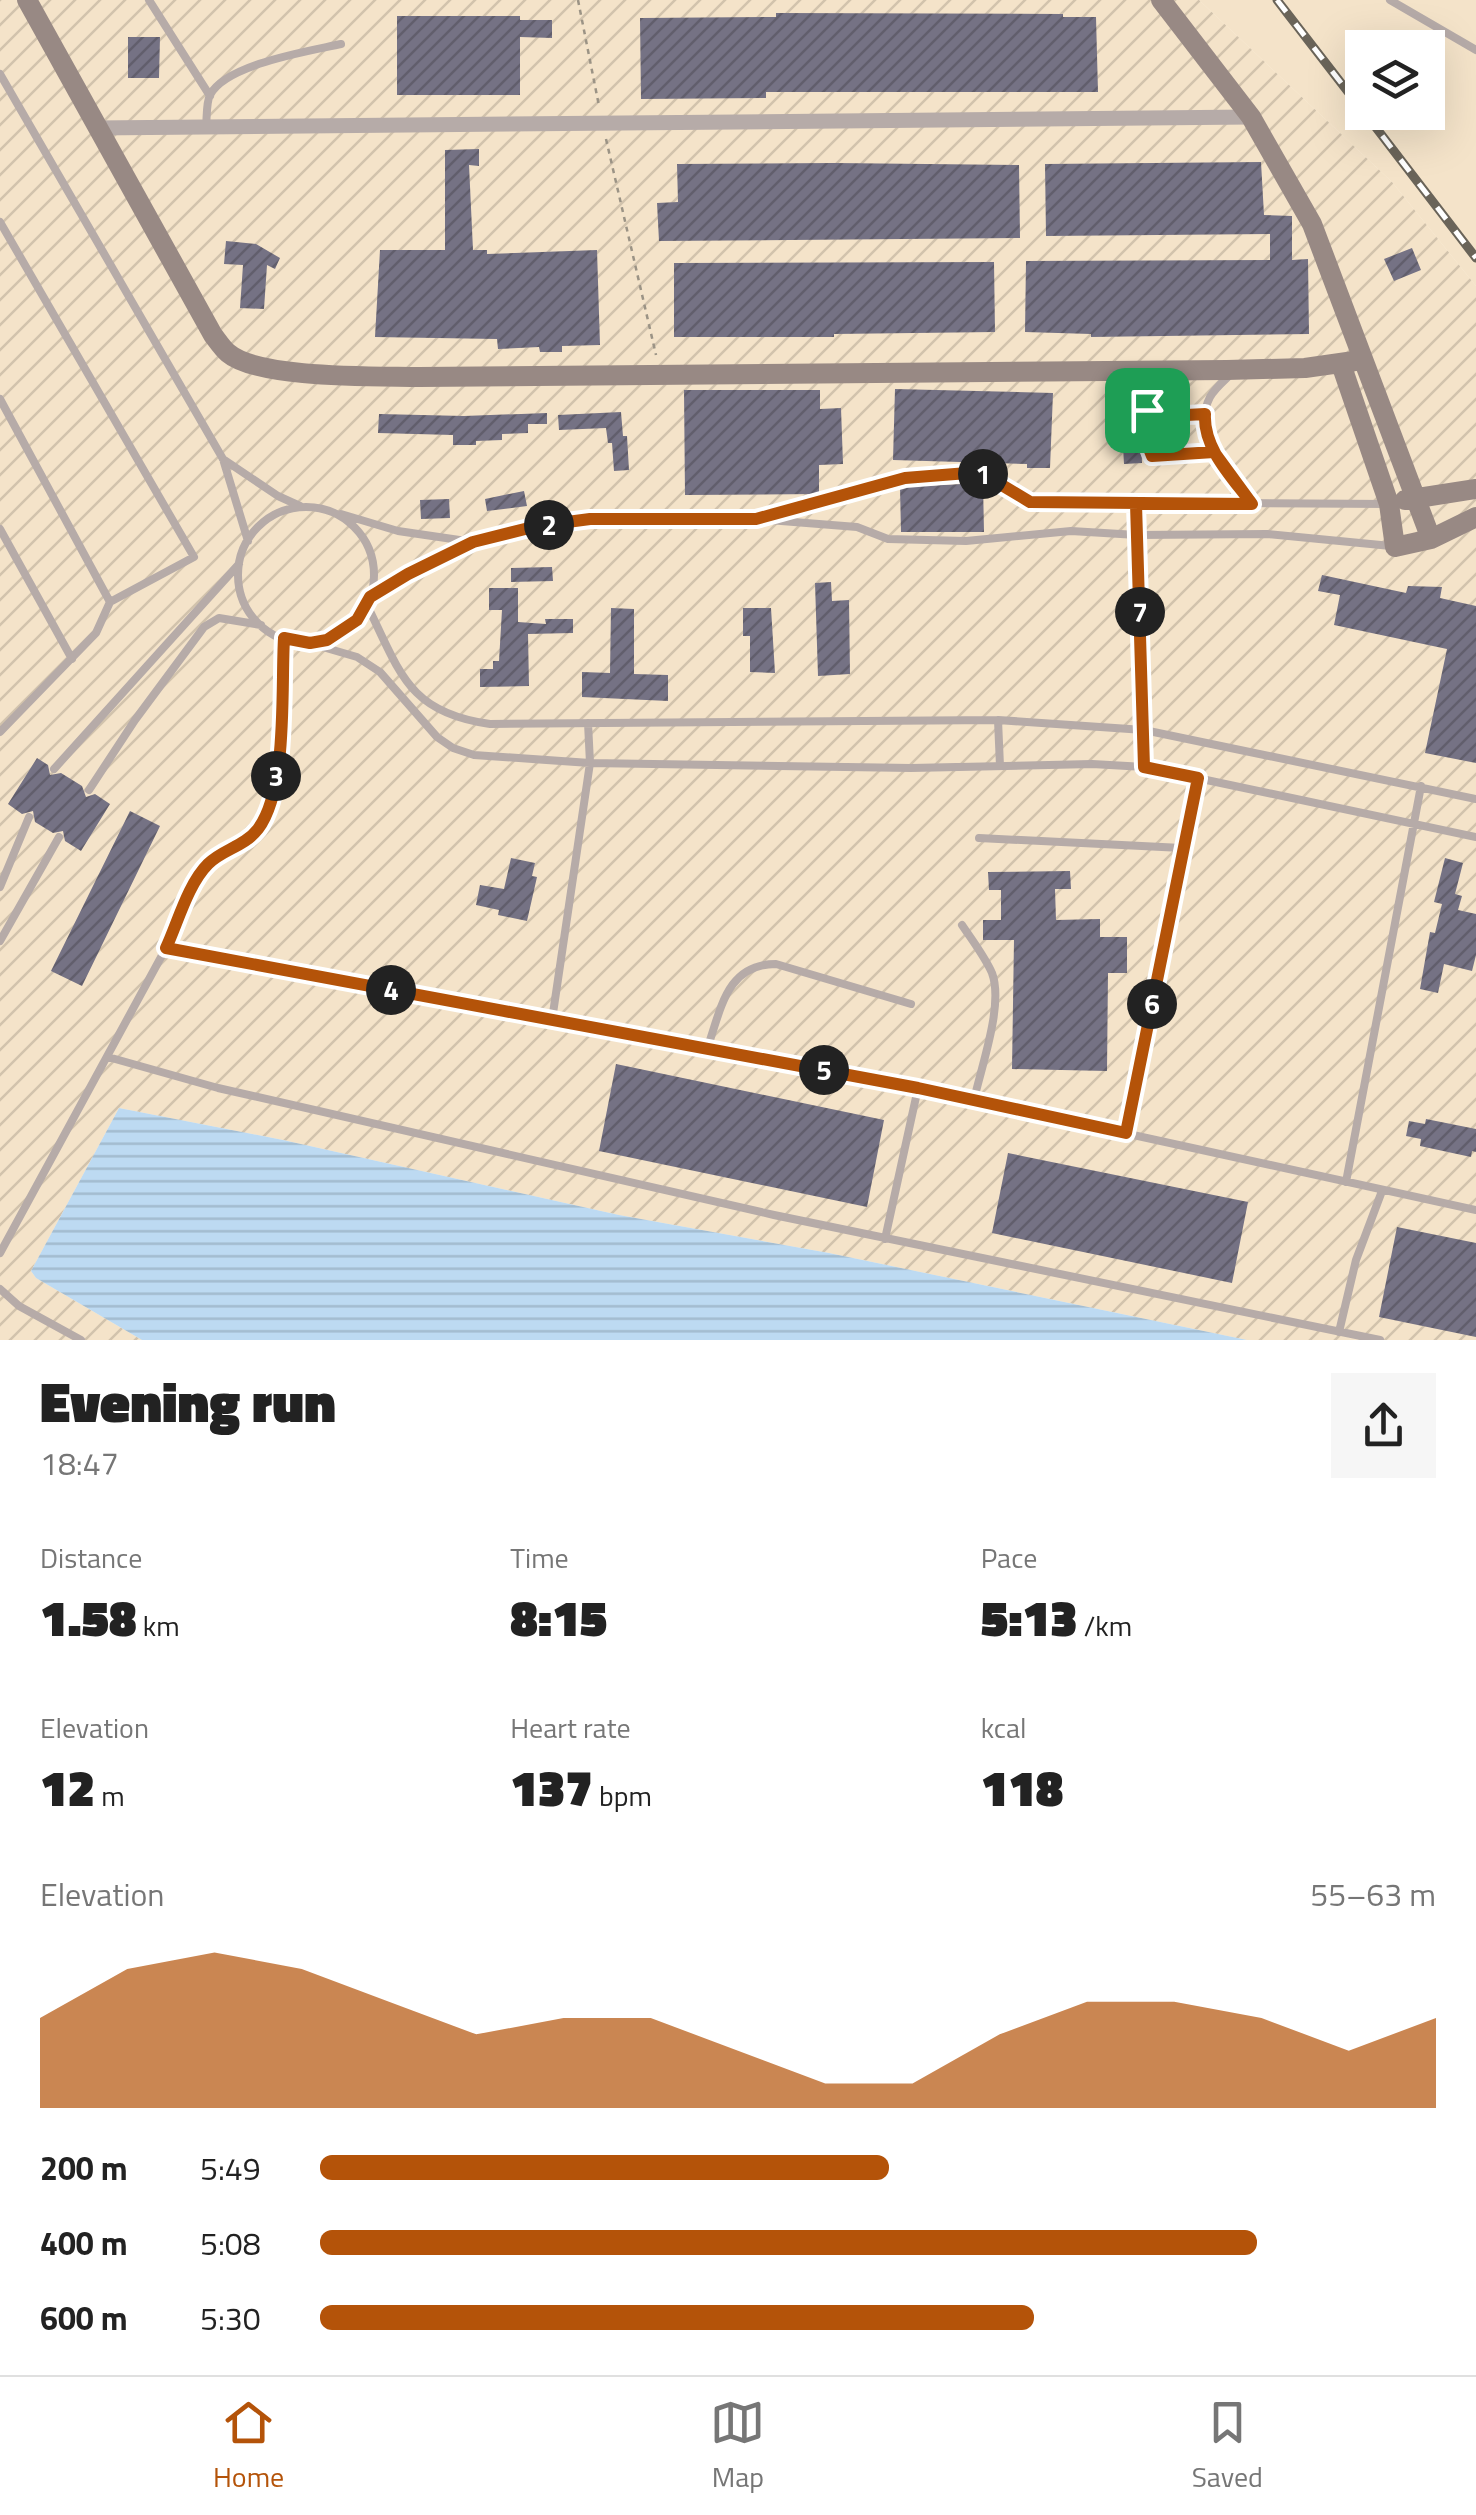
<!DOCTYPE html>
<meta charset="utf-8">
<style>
body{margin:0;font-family:"Titillium Web",sans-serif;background:#f6f6f6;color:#222;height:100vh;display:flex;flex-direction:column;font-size:38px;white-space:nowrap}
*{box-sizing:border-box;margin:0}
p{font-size:32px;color:#767676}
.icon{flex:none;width:55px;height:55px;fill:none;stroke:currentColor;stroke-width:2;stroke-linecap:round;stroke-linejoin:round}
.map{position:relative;height:1340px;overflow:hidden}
.drawer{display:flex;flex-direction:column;background:#fff;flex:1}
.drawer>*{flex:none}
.fabs{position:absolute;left:1345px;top:30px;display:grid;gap:20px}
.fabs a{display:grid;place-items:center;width:100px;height:100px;border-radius:0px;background:#fff;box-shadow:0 10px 40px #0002;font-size:50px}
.pin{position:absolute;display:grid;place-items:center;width:85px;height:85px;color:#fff;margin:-42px;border-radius:20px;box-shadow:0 5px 15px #0006}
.km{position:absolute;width:50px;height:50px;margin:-25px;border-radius:50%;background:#222;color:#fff;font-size:28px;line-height:50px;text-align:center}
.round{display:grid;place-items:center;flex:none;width:105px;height:105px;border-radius:0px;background:#f6f6f6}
.headline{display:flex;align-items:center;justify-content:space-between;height:170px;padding:0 40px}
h1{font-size:55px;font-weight:800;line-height:75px}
.figures{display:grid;grid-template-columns:repeat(3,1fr);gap:15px;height:170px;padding:10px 40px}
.figures div{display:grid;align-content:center}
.figures b{font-size:50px;font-weight:800}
.figures small{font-size:28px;font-weight:400}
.figures p{font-size:28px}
.chart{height:280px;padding:20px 40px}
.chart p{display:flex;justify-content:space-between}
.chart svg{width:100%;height:180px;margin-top:10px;fill:#b45309;opacity:.7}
ul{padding:0 40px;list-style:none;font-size:32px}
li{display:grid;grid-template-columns:160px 120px 1fr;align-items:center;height:75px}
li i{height:25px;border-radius:12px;background:#b45309}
.dock{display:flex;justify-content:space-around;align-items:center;height:140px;border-top:2px solid #e0e0e0;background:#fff;font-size:28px;color:#767676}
.dock a{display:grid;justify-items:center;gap:5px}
.dock .selected{color:#b45309}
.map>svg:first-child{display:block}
.built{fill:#f4e3c9;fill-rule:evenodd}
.industrial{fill:url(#industrial-furrows)}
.water{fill:url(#water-rules)}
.building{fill:url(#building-hatch)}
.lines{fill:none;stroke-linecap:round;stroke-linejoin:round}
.path{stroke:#9b9385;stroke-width:2.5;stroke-dasharray:5 5;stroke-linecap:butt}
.lane{stroke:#b6aba8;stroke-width:8}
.street{stroke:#b6aba8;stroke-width:15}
.secondary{stroke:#988984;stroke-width:20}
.rail-casing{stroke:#6a6459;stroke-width:9}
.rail{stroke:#fff;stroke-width:5;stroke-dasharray:15;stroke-linecap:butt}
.route-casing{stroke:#fff;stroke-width:20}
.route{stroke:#b45309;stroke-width:12}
</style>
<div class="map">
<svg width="1476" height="1340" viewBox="0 0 1476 1340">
<defs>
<pattern id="industrial-furrows" width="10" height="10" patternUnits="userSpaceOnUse" patternTransform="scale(2.5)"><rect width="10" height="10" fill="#f4e3c9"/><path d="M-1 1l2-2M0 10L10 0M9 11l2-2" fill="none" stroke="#d2c3ac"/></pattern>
<pattern id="water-rules" width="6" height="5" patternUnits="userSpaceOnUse" patternTransform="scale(2.5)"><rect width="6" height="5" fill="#bddaf2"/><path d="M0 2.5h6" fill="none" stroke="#a3bbcf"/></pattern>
<pattern id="building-hatch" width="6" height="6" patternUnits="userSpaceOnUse" patternTransform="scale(2.5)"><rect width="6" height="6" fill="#757284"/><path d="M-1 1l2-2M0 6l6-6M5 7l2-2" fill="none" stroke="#615e6c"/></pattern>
</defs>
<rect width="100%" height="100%" fill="#fcf0dd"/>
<!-- built -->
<path class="built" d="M1199 0H1476V286L1392 182ZM1362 48H1428V112H1362Z"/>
<!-- industrial -->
<path class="industrial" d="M0 0H1199L1392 182 1476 286V1340H1247L829 1253 619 1215 283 1140 119 1108 31 1271 36 1278 142 1340H0Z"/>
<!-- water -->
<path class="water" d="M119 1108 283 1140 619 1215 829 1253 1247 1340H142L36 1278 31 1271Z"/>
<!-- building -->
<path class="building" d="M776 13 1063 14V17H1096L1098 92H766V98L641 99 640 18 776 17Z
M397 16H520V20H552V38L520 37V95H397Z
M128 37H160L159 78H128Z
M479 149V166L469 165 473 250H487V254L597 250 600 345 562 346V352H540L539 347 498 349 497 339 375 337 380 250H445V150Z
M1261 162 1264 215 1292 216V260L1308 259 1309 334 1091 337V334L1025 332 1026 261 1270 260V234L1046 236 1045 164Z
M834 163 1019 165 1020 238 659 241 657 203 678 202 677 164Z
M226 241 256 244 280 258 275 269 267 265 264 309 240 308 243 265 224 264Z
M1412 248 1421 270 1394 281 1384 259Z
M994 262 995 332 834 334V337H674V263Z
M895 389 1053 393 1050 468H1027V464L893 460Z
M684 390H820V409L841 408 843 464 819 465V494L685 495Z
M1121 410H1138L1140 412 1142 463 1124 464Z
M621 412 623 436H627L629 470 614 471 612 443H608L606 428 559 430 558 415Z
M547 413V424H528V433L502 434V440L476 441V445H453V435L378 433 379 414 464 416Z
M983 483 984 532H901L900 487Z
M524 491 527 506 487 511 485 499Z
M449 499 450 518 421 519 420 500Z
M552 567 553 581 511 582V568Z
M1322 575 1406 593 1408 586 1442 587 1440 598 1476 606V763L1425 753 1447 649 1334 625 1340 595 1318 591Z
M831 582 832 601 849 600 850 674 818 676 815 583Z
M489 588H518V622L546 624 545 619H573V633L528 634 529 686 480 687V669H493V661H499L502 610H489Z
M611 608 634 609V674L668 675V701L582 697V672L610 673Z
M743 608H771L775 673 750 672V636H743Z
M37 758 48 765 50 775 61 773 82 786 86 797 95 794 110 804 81 851 65 841 63 831 53 833 35 822 33 811 22 814 8 804Z
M130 811 160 826 82 986 51 971Z
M511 858 535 863 532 876 537 877 527 921 498 915 499 910 476 905 480 885 504 889Z
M1445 858 1463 863 1455 894 1462 896 1458 910 1476 914V955L1472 971 1444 964 1438 993 1420 989 1430 932 1435 933 1442 904 1434 902Z
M1070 871 1071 889H1055L1056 920 1100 919V937H1127V973H1108L1107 1071 1012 1069 1014 940H983V920H1001V890H989L988 872Z
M616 1064 884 1120 867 1207 599 1151Z
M1426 1119 1476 1129V1152L1472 1151 1471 1157 1420 1146 1421 1139 1406 1136 1409 1121 1425 1124Z
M1008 1153 1248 1202 1232 1283 992 1233Z
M1397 1227 1476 1243V1337L1379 1317Z"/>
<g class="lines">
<!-- path -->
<path class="path" d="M578 0 599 106
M606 139 656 355"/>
<!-- lane -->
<path class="lane" d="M149 0 210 96
M1390 0 1476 50
M0 74 223 459 248 541
M206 127C207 118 206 103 210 95 226 64 310 51 341 44
M0 222 194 557 110 602
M1232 373C1225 380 1215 388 1210 397 1190 436 1231 475 1252 504
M1125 375 1147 410 1169 416 1205 414
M0 399 110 602 96 633 0 732
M1147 410 1148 447 1152 456 1215 453
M223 459 278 496 300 506
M1135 504 1145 767
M238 575a68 68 0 1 1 136 0a68 68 0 1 1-136 0Z
M341 514 398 531 473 542
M766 517 905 478 980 472 1030 502 1388 504
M0 529 72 659
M371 597 473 542 537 526 590 519H757L857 527 888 539 966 541 1071 531 1137 535 1267 534 1391 546
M367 605C400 672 408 713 490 724L998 720 1144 730 1476 799
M309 643 357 657 380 672 437 737 453 748 474 755 590 763 911 768 1092 764 1145 767 1476 837
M998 720 1000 766
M54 769 239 564
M89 790 135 720 204 627 219 618 261 625
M979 838 1182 848
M0 887 29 817
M962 925C972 940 985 957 992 973 1004 1005 981 1067 974 1100
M0 941 59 837
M166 948C177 924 190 882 207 864 223 849 244 847 258 829 288 789 281 689 284 638
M552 1020 590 763 588 723
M707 1049C721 1010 726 964 776 964L911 1004
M108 1057 218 1088 774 1215 1380 1340
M1126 1133 1199 778
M1346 1182 1421 786
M885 1239 918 1088
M0 1253 166 948 918 1088 1476 1210
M0 1289 19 1306 81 1340
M1339 1332 1356 1260 1382 1191"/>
<!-- street -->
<path class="street" d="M96 128 1251 117"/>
<!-- secondary -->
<path class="secondary" d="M27 0 213 335C217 340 222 348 228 353 258 379 376 376 419 377L1227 370 1305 368 1361 360
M1161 0 1251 117 1312 224 1431 539
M1341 364 1389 504 1395 547 1431 539 1476 517
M1405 500 1476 489"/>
<defs>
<path id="rail" d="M1277 0 1362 110
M1364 112 1476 258"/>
</defs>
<!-- rail casing -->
<use href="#rail" class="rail-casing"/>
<!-- rail -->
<use href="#rail" class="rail"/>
</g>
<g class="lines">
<defs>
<path id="route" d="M1147 410 1168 416 1205 414C1203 449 1233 478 1252 504L1030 502 980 472 905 478 756 519H590L537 526 473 542 408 574 370 597 357 620 327 640 310 643 284 638C281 689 288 789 258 829 244 847 223 849 208 864 188 884 178 922 166 948L918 1088 1126 1133 1198 778 1144 767 1136 504H1252L1214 452 1152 456 1148 446 1147 410"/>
</defs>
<!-- route casing -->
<use href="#route" class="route-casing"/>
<!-- route -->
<use href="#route" class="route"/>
</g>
</svg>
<div class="fabs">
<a><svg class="icon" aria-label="layers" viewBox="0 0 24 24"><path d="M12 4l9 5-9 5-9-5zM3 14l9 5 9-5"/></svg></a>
</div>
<div class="pin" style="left:1147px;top:410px;background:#1e9e55"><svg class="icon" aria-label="arrive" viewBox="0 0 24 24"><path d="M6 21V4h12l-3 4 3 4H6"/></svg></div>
<b class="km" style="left:983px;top:474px">1</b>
<b class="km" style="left:549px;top:525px">2</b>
<b class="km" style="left:276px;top:776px">3</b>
<b class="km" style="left:391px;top:990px">4</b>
<b class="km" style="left:824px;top:1070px">5</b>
<b class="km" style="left:1152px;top:1004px">6</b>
<b class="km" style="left:1140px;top:612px">7</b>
</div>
<section class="drawer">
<div class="headline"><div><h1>Evening run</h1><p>18:47</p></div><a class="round"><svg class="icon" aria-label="share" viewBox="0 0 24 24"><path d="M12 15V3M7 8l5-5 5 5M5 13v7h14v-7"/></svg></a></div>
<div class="figures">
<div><p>Distance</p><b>1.58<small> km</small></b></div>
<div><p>Time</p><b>8:15</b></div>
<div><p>Pace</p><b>5:13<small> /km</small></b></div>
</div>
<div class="figures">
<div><p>Elevation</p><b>12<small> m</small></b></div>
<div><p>Heart rate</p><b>137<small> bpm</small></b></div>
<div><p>kcal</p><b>118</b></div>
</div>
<div class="chart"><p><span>Elevation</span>55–63 m</p>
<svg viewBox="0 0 160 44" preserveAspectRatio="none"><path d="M0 44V22L10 10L20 6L30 10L40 18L50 26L60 22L70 22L80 30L90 38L100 38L110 26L120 18L130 18L140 22L150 30L160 22V44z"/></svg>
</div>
<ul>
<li><b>200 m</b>5:49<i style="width:51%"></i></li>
<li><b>400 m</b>5:08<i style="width:84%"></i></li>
<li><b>600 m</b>5:30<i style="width:64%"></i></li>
</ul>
</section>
<nav class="dock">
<a class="selected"><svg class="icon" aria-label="home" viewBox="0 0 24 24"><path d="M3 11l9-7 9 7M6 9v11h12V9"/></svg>Home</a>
<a><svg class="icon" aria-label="map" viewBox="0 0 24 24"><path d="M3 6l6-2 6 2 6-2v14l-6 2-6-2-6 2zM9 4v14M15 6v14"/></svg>Map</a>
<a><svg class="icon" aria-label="saved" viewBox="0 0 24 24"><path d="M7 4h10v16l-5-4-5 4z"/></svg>Saved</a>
</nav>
